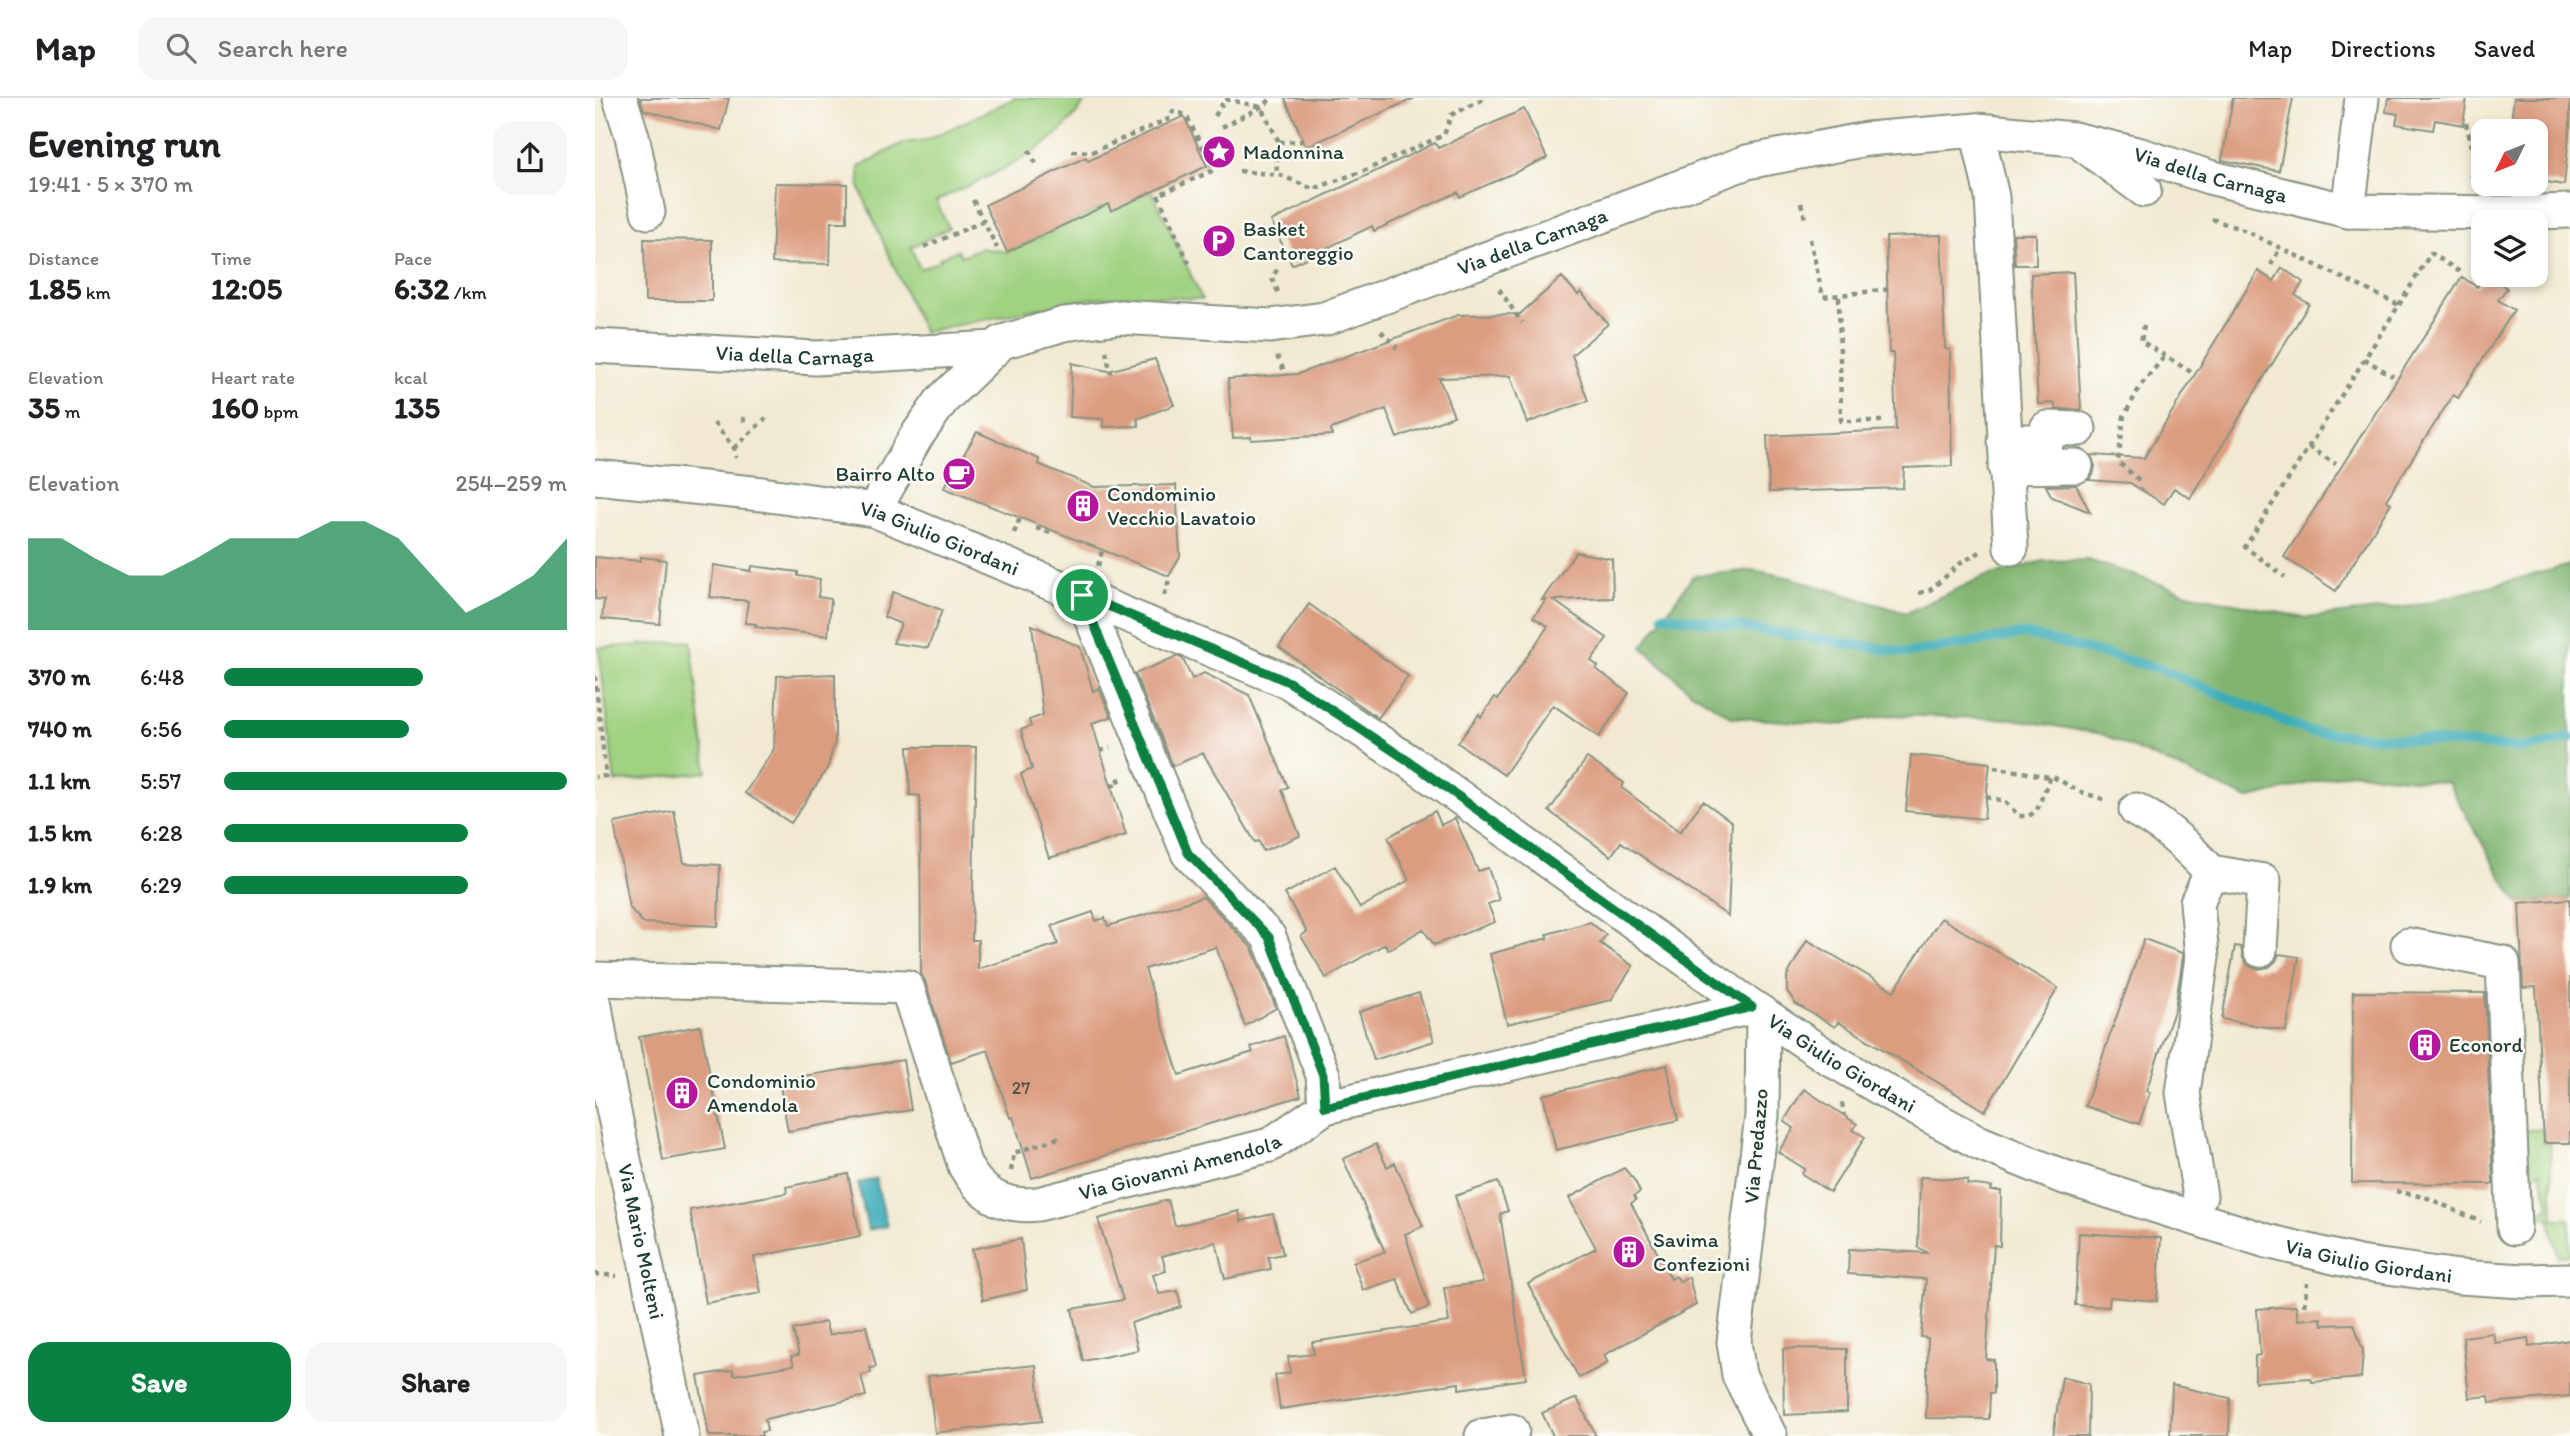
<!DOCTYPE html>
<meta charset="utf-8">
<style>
body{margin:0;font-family:Itim,sans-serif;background:#f6f6f6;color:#202124;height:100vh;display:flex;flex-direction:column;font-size:26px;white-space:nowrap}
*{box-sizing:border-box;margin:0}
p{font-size:23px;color:#757577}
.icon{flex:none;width:38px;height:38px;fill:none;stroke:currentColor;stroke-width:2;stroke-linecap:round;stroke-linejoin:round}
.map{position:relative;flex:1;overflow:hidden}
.details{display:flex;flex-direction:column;background:#fff;width:595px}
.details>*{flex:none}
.needle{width:46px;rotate:227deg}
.controls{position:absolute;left:1876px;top:21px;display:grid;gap:14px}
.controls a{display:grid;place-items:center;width:77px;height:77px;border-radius:14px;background:#fff;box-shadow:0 4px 10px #0003;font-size:35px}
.pin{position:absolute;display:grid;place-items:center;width:60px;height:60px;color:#fff;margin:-30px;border:4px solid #fff;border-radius:50%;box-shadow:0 2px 7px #0007}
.round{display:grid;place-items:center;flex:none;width:74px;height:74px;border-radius:21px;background:#f6f6f6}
.overview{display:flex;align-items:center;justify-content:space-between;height:119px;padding:0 28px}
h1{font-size:38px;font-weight:800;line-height:52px}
.metrics{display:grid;grid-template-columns:repeat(3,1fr);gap:10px;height:119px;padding:7px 28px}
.metrics div{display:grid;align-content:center}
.metrics b{font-size:30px;font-weight:800}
.metrics small{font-size:19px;font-weight:400}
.metrics p{font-size:19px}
.chart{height:196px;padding:14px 28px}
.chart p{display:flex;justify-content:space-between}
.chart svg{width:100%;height:126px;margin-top:7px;fill:#0b8043;opacity:.7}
.action{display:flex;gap:14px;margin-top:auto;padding:14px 28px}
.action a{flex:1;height:80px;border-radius:21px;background:#0b8043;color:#fff;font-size:28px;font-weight:800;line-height:80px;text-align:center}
.action a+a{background:#f6f6f6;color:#202124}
ul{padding:0 28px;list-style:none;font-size:23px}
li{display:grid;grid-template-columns:112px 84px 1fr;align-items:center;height:52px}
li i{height:18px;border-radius:9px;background:#0b8043}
header{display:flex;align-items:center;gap:42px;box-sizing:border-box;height:98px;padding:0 35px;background:#fff;border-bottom:2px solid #e0e0e0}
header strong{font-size:33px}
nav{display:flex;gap:38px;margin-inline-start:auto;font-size:24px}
.search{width:490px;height:63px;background:#f6f6f6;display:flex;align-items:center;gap:18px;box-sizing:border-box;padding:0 24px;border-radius:21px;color:#757577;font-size:26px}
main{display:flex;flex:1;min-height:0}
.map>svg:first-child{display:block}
.green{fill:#a0d281;stroke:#60885a;stroke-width:2}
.forest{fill:#80b46f;stroke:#507852;stroke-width:2}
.water{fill:#3babb8;stroke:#2d7476;stroke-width:2}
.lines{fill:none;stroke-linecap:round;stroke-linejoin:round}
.stream{stroke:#3babb8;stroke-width:10}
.building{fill:#db9c80}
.minor-casing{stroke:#889382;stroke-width:37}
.path{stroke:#889382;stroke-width:4.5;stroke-dasharray:5 5;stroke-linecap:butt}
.minor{stroke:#fff;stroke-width:33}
.route-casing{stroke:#fff;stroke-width:14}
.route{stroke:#0b8043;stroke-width:9}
.labels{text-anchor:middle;stroke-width:5;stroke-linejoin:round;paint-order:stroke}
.number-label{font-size:18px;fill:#4e5547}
.poi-label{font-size:21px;fill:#1f3d34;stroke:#fdfcf7;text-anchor:start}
.street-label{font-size:21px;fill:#1f3d34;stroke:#fdfcf7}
</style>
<header>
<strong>Map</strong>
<div class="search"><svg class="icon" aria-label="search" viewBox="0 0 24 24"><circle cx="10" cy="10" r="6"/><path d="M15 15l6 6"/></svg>Search here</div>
<nav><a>Map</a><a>Directions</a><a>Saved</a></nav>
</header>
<main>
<section class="details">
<div class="overview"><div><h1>Evening run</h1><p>19:41 · 5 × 370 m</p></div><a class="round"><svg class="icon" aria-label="share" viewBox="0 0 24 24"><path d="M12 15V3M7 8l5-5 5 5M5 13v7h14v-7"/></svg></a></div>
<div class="metrics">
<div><p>Distance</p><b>1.85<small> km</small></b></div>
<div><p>Time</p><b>12:05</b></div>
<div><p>Pace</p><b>6:32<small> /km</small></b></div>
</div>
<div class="metrics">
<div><p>Elevation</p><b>35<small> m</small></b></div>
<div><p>Heart rate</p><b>160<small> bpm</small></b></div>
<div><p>kcal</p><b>135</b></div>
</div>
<div class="chart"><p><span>Elevation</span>254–259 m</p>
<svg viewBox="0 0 160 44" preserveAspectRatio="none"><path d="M0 44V12L10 12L20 19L30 25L40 25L50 19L60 12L70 12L80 12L90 6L100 6L110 12L120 25L130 38L140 32L150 25L160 12V44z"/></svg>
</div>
<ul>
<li><b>370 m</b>6:48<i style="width:58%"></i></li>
<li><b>740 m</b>6:56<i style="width:54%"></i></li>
<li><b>1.1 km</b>5:57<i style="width:100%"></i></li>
<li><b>1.5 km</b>6:28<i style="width:71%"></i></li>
<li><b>1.9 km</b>6:29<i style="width:71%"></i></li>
</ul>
<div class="action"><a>Save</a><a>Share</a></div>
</section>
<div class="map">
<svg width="1975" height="1338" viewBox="0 0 1975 1338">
<rect width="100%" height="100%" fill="#fdfcf7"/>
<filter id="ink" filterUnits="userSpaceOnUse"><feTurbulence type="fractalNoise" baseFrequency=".0143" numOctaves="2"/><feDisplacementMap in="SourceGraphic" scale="14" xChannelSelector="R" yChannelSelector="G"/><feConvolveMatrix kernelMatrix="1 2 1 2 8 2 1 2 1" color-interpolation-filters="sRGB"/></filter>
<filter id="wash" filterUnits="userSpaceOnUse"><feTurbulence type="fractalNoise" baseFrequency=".00686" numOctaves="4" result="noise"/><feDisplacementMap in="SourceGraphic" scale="28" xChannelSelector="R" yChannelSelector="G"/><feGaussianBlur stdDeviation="1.57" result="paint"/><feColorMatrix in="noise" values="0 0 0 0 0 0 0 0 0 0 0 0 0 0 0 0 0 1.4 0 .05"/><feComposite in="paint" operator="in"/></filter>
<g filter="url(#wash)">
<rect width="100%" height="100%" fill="#f1e9d1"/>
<!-- green -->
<path class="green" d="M420 0H492C460 55 396 76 341 103L354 130 316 149 325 171 345 163 344 160 363 152 366 158 385 150 413 154 513 106 516 112 557 93 607 201 546 198 497 200 328 234 265 91 264 69 308 45 332 42Z
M96 543 112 674 20 684 4 550Z
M1948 1031 1949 1045H1955L1958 1121H1975V1157L1963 1158 1954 1118 1940 1122 1954 1106 1945 1073 1927 1084 1925 1033Z"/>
<!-- forest -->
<path class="forest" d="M1493 462 1592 495 1710 520 1819 508 1975 467V801L1924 805 1907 780 1853 685 1756 674 1653 701 1507 636 1418 621 1295 617 1240 627 1137 619 1095 593 1047 549 1098 478 1159 472 1196 480 1311 515 1386 480 1448 463Z"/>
<!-- water -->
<path class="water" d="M281 1081 292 1128 273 1132 263 1085Z"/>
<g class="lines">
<!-- stream -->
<path class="stream" d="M1068 517 1313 555 1431 536 1562 570 1715 634 1928 650 1975 640"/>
</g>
<g id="blocks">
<!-- building -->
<path class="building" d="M45 0H134L126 32 49 12Z
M690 0H820L711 49Z
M1638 0H1698L1684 73 1627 62Z
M1793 0H1872L1868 27 1840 22 1838 32 1801 26 1803 16 1791 14Z
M1919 0H1975V28L1969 87 1941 82V33H1915Z
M929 11 952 60 865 99 863 94 779 133 777 128 697 167 676 123 840 45 843 50Z
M589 18 612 68 516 113 513 106 412 154 390 107 491 59 493 63Z
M180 85 252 86V124H236L235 166 177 165Z
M1418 136H1441V167H1420Z
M1346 137 1350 251 1355 252 1357 368 1309 370 1308 390 1174 394 1172 338 1301 332 1298 255H1294L1291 139Z
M49 141 117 142V203H50Z
M1687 170 1708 184 1700 197 1714 206 1595 400 1579 390 1569 406 1535 385 1493 382 1498 377 1500 368 1496 357 1549 360 1663 173 1679 183Z
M1478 174 1486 312 1460 311V305L1443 306 1436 176Z
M1891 177 1912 190 1903 202 1919 212 1863 300 1858 297 1791 402 1796 405 1741 493 1689 459 1867 179 1882 189Z
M967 179 983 197 986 194 1013 226 977 257 993 303 932 325 915 278 844 280 859 318 802 340 791 311 736 331 737 337 656 342V339L638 340 633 281 703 276 863 217 925 216Z
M560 261 579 307 542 321 544 328 509 329 508 321 475 319 477 265 513 273Z
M382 334 444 361 443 366 499 389 581 387 585 459 574 478 349 390Z
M1481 387 1495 414 1457 399 1451 388Z
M981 454 1017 461 1018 500 958 502 1012 540 996 563 1003 568 1001 571 1034 595 1004 639 958 607 909 677 863 645 884 616 886 619 900 599 903 601 953 528 938 519 951 502H947Z
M0 459 45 463 46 459 71 462 65 526 7 521 9 502 0 501Z
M119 467 156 473 157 468 203 474V478L225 481 223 499 236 501 233 538 160 529 161 526 150 525 153 503 115 499Z
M298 494 347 512 333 550 298 545 306 526 289 519Z
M714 506 813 578 783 620 684 549Z
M437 527 485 549 498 593 504 590 516 619 497 625 531 737 454 760 426 676 437 671 426 632 436 628 434 622 448 617Z
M582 558 588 561 597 581 609 575 654 597 693 689 687 692 705 738 668 753 664 743 660 744 608 655 578 668 540 576Z
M240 576V644L232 671 196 725 150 695 179 651 182 578Z
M313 649H381L377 842H383V871L463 846 457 828 498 814 501 823 510 820 513 828 608 799 657 850 681 910 650 928 621 849 550 871 584 977 658 954 656 949 689 938 706 998 437 1080 418 1019 415 1020 393 952 356 964 330 883 326 876 325 698 315 697Z
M1316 657 1395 665 1389 721 1311 713Z
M992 660 1029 685 1027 690 1085 734 1108 703 1137 724 1133 818 1026 744 1016 758 954 713Z
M79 713 89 765 125 767 123 828 48 825 34 809 19 725Z
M840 713 846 727 860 720 883 773 893 770 904 802 893 806 900 824 839 847 828 831 793 852 790 846 731 880 706 838 712 834 690 796 740 768 765 810 814 782 793 739Z
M1975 801V1045H1949L1941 889 1928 890 1924 805Z
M1346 820 1463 890 1390 1013 1243 924 1240 929 1201 906 1192 893V878L1212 842 1299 893Z
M995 824 1011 837 1005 845 1038 868 1016 902 912 926 895 856 953 840 952 836Z
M1549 841 1587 855 1588 859 1580 910 1551 993 1555 994 1544 1026 1490 1008Z
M1640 848 1646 849 1648 860 1654 868 1663 871 1674 869 1681 863 1684 856 1704 859 1691 933 1627 921Z
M1758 894 1890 895 1898 1086 1757 1085Z
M824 895 839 943 779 962 764 914Z
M105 928 130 1051 68 1062 44 939Z
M308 962 316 1012 193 1033 184 982Z
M1072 967 1083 1022 961 1052 948 997Z
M1209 991 1262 1026 1258 1032 1270 1039 1235 1094 1207 1076 1210 1071 1183 1054 1199 1030 1189 1023Z
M781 1046 792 1069 800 1065 828 1128 810 1136 834 1209 817 1216 802 1181 768 1192 758 1164 790 1154 748 1061Z
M1029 1070 1040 1083 1045 1094 1039 1098 1041 1102 1036 1105 1076 1181 1081 1178 1085 1184 1094 1179 1101 1207 1009 1257 1013 1265 984 1280 933 1186 1001 1150 974 1100Z
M253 1076 265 1138 159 1159 166 1195 111 1205 95 1112 192 1095 191 1089Z
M1325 1079 1373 1082 1372 1086 1397 1089 1396 1093H1406L1405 1148 1399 1147 1391 1261 1399 1262V1295H1395L1394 1321 1331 1320 1333 1240 1326 1239 1331 1181 1253 1176 1254 1151 1333 1155 1323 1149Z
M903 1084 913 1113 905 1116 931 1281 864 1291V1285L685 1311 680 1277 695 1275 693 1259 719 1256 717 1244 854 1224 849 1190 888 1184 860 1098Z
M573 1102 580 1128 644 1113 646 1123 678 1116 688 1156 673 1159 676 1171 630 1181 621 1144 567 1158 571 1173 558 1177 564 1196 583 1193 586 1209 536 1225 543 1252 488 1263 477 1211 528 1202 503 1121Z
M1484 1135 1566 1140 1562 1203 1515 1199 1514 1209 1480 1207Z
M426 1141 432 1192 388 1202 377 1151Z
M1701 1208 1703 1222 1726 1220 1727 1227 1759 1226 1768 1253 1766 1280 1717 1284 1716 1280 1660 1284V1258L1665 1257 1662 1211Z
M230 1224 234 1237 271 1228 281 1269 275 1270 276 1275 266 1277 271 1298 170 1321 172 1333 166 1334 167 1338H114L103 1278 138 1272 139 1277 199 1267 196 1258 204 1257 198 1232Z
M1898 1235 1900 1245 1933 1240 1934 1249 1975 1242V1298L1895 1305 1894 1298 1874 1300 1868 1239Z
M1188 1250 1252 1251V1314L1189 1317Z
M441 1267 447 1323 340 1335 333 1278Z
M1467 1279 1494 1286 1493 1338H1458Z
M1577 1287 1635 1300 1634 1338H1575Z
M982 1300 1001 1338H958L947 1315Z"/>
</g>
</g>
<g filter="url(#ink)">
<use href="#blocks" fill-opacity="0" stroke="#889382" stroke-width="2"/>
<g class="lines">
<defs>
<g id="minor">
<path d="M25 0 37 38 53 114"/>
<path d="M1382 32 1397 99 1416 450"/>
<path d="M1490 48 1549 92"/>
<path d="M1753 113 1767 0"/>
<path id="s1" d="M0 248 221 260 399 250"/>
<path d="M1409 343H1452V330L1484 331"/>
<path d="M1410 369 1481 368"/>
<path id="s2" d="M0 379 167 396 279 412 694 584 821 668 1143 899 1231 958 1307 1003 1385 1045 1466 1078 1672 1143 1764 1165 1864 1179 1928 1183 1975 1182"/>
<path id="s3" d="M279 412 321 339 347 302 407 244 469 226 525 219 675 228 729 221 1152 64 1272 41 1382 32 1479 41 1546 57 1614 79 1753 113 1909 115 1975 113"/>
<path d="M1541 712C1570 727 1594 750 1616 774"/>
<path d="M1813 847 1908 865 1919 1130"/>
<path id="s4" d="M0 881 312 889 370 1068C386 1097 409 1110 443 1106L675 1047 730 1009 728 977 674 839 593 755 487 497"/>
<path id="s5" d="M0 908 11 976 87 1338"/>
<path d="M1168 916 1167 1018 1139 1244 1144 1277 1175 1338"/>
<path d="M730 1009 1157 909"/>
<path d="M1605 1098 1588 995 1607 859 1602 804 1616 774 1669 783 1665 852"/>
<path d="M887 1338 917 1333"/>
</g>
</defs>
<!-- minor casing -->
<use href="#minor" class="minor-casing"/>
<!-- path -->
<path class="path" d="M630 1 666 9 684 44 681 77
M620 18 630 1
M1871 25C1875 44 1884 64 1875 83
M627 29 670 7 676 0
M684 44 708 43
M434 52 443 70
M477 53 497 54 576 20 578 13 591 17 619 72 563 97 596 170
M644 73 685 77 718 91 771 72 849 37 856 17 891 0
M378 102 402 150
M1206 105 1211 124
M1617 121 1648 132 1804 207 1650 449 1690 479
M1215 141 1228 199 1296 191
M329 149 389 123
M1676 167 1685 150
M904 191 927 225
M683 194 677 180 683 170
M1244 199 1246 323H1292
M1804 207 1836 155 1865 174
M1549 227 1546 243 1596 274
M786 233 802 250
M511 253 516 276
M682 258 691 277
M1769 261 1798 278
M146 321 153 322
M119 325 139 350 141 360
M1713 349 1741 366
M139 350 171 320
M1544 382 1523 364 1529 318 1546 287 1570 258
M441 430 455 435
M419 435 425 420
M503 468 507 453
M568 494 570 495 574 482
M1324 495 1334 493 1366 465 1385 454
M0 578 11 678 0 679
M505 653 515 650
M1399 669 1460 680 1486 694 1511 702
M516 688 525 685 523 678
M1391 699 1409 703 1424 718H1434L1442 712 1455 679
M1247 1005 1249 1017
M416 1073 419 1055 463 1040 465 1045
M1801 1093 1833 1100 1886 1124
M0 1176 22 1178
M1709 1208 1712 1185"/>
<!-- minor -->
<use href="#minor" class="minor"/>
</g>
</g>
<g class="lines" filter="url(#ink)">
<defs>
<path id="route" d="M487 497 694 584 821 668 1157 909 730 1009 728 977 674 839 593 755Z"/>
</defs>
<!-- route casing -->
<use href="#route" class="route-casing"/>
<!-- route -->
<use href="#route" class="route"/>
</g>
<!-- icons -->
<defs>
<symbol id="sight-disc" viewBox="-11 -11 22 22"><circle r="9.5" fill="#b5179e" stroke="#fdfcf7"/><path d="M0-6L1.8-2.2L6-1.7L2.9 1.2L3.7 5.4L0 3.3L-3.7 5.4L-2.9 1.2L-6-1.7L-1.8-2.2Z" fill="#fff"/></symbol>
<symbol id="parking-disc" viewBox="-11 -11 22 22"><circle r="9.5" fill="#b5179e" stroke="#fdfcf7"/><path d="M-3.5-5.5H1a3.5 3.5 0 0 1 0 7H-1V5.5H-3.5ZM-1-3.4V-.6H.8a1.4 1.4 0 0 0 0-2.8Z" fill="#fff"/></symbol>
<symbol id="cafe-disc" viewBox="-11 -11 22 22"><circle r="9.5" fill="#b5179e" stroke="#fdfcf7"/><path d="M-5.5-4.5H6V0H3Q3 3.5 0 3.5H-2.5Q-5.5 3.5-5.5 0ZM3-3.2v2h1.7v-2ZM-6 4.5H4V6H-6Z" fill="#fff"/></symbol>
<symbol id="building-disc" viewBox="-11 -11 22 22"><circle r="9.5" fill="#b5179e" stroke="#fdfcf7"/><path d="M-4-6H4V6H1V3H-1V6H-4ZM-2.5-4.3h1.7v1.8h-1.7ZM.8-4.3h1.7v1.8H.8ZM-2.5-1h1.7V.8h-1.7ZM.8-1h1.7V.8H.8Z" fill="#fff"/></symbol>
</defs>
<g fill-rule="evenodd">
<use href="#sight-disc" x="605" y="35" width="38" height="38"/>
<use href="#parking-disc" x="605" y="124" width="38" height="38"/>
<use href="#cafe-disc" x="345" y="357" width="38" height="38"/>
<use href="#building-disc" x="469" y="389" width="38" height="38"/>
<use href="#building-disc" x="1811" y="928" width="38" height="38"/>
<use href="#building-disc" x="68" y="976" width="38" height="38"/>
<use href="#building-disc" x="1015" y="1135" width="38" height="38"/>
</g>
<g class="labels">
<!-- number labels -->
<g class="number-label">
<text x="426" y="996">27</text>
</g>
<!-- poi labels -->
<g class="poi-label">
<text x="648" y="61">Madonnina</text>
<text x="648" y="138">Basket<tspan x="648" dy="24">Cantoreggio</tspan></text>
<text x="340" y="383" text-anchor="end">Bairro Alto</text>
<text x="512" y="403">Condominio<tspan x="512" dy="24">Vecchio Lavatoio</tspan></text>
<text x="1854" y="954">Econord</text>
<text x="112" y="990">Condominio<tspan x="112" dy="24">Amendola</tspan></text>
<text x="1058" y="1149">Savima<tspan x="1058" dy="24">Confezioni</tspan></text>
</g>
<!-- street labels -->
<g class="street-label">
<text dy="7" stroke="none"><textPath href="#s3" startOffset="1461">Via della Carnaga</textPath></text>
<text dy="7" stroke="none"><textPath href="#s3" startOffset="761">Via della Carnaga</textPath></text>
<text dy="7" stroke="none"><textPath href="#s1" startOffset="200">Via della Carnaga</textPath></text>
<text dy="7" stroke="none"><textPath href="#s2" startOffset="352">Via Giulio Giordani</textPath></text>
<text dy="7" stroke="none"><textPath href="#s2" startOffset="1402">Via Giulio Giordani</textPath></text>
<text transform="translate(1161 1048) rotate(-85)" y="7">Via Predazzo</text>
<text dy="7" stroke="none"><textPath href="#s4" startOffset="735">Via Giovanni Amendola</textPath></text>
<text dy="7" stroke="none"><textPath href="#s5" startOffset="240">Via Mario Molteni</textPath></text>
<text dy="7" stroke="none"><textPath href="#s2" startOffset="1969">Via Giulio Giordani</textPath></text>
</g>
</g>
</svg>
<div class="controls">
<a><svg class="needle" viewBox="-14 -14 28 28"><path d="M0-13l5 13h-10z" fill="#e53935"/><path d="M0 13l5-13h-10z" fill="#757577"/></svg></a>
<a><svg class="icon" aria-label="layers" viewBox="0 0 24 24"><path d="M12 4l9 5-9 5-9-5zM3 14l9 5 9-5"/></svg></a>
</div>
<div class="pin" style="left:487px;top:497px;background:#1e9e55"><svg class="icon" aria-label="arrive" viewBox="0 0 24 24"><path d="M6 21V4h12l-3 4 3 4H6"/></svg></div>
</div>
</main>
